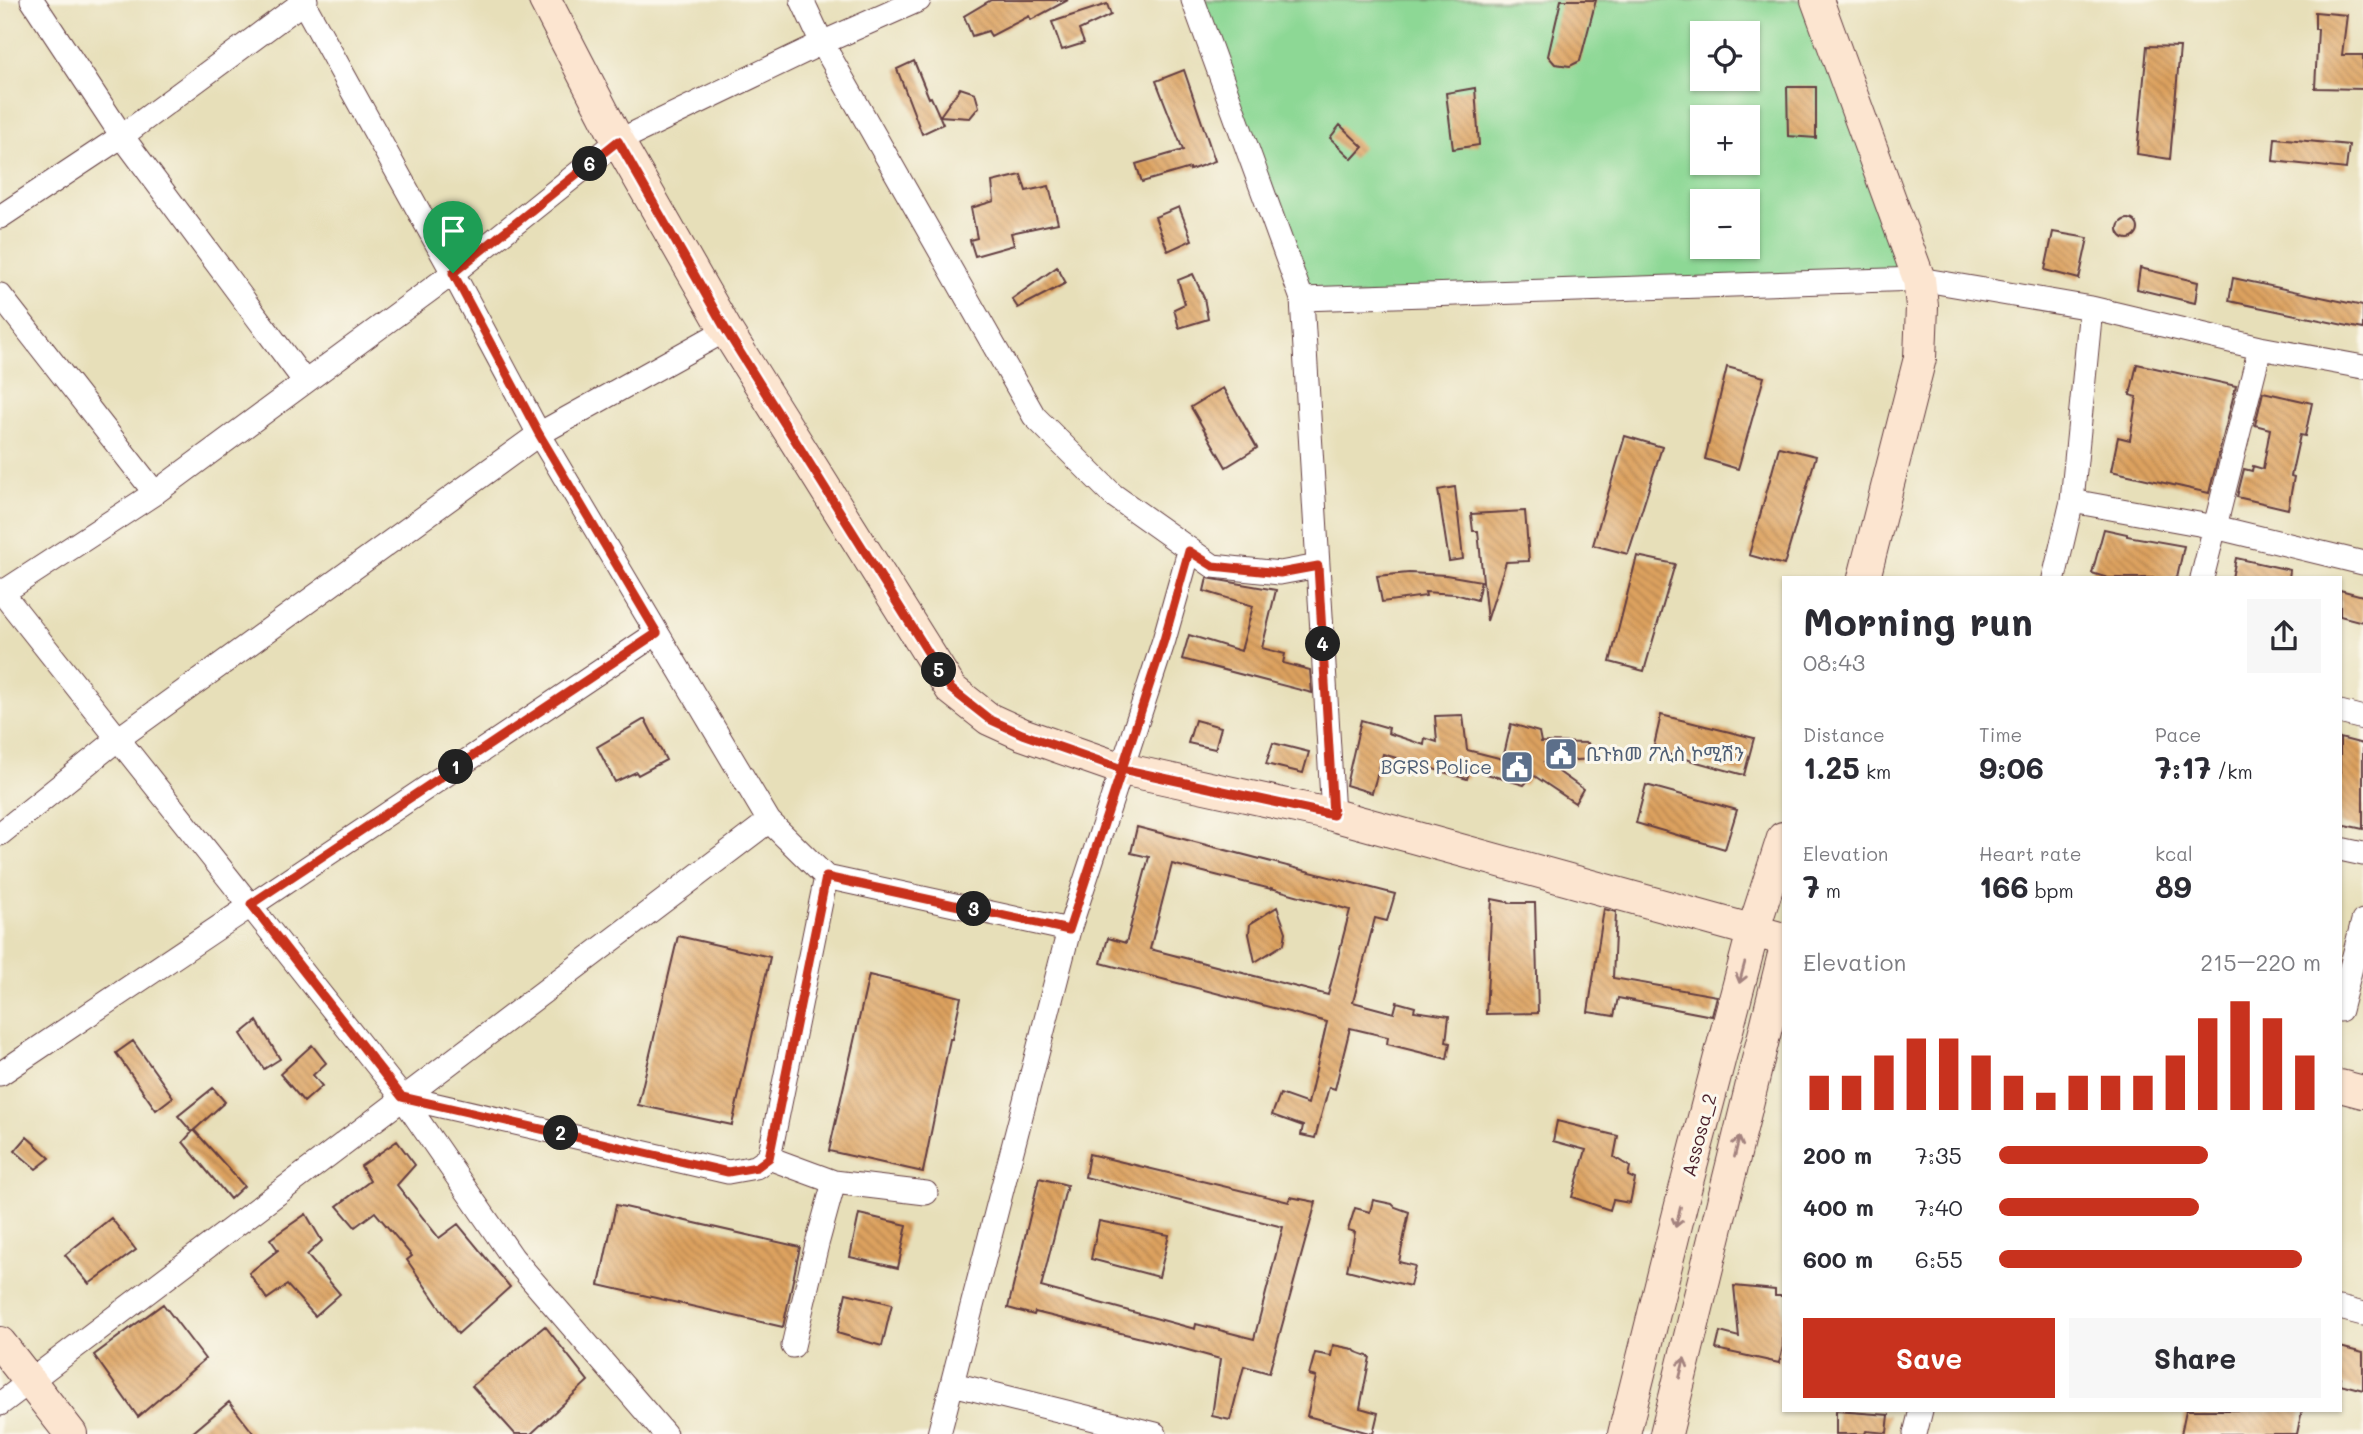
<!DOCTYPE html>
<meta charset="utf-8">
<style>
body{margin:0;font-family:Mali,"Noto Sans Ethiopic",sans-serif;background:#f7f7f7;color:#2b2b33;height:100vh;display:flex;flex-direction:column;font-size:26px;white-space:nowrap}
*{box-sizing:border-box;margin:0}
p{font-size:23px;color:#7c7c81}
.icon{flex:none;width:38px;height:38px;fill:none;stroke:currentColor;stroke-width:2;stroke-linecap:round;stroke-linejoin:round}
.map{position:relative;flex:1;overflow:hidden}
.sheet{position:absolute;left:1782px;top:576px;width:560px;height:836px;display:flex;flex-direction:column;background:#fff;border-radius:0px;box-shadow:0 2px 5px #0004}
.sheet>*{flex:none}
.tools{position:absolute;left:1690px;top:21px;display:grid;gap:14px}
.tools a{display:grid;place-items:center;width:70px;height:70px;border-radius:0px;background:#fff;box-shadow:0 2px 5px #0004;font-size:35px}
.pin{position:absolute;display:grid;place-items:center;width:60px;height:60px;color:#fff;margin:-72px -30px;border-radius:50% 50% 50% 0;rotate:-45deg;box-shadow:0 0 7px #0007}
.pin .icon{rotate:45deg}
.km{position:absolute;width:35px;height:35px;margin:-18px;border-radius:50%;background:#222;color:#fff;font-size:19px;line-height:35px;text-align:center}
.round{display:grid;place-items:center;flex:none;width:74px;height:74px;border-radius:0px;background:#f7f7f7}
.head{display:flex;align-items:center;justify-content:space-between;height:119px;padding:0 21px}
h1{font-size:38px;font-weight:700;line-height:52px}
.stats{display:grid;grid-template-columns:repeat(3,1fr);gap:10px;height:119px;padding:7px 21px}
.stats div{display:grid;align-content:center}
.stats b{font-size:30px;font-weight:700}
.stats small{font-size:19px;font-weight:400}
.stats p{font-size:19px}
.chart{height:196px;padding:14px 21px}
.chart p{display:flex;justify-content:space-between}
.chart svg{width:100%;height:126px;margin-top:7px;stroke:#c8321e;stroke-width:6}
.action{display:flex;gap:14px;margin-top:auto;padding:14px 21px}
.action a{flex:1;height:80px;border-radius:0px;background:#c8321e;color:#fff;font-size:28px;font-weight:700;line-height:80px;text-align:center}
.action a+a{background:#f7f7f7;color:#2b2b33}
ul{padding:0 21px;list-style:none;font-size:23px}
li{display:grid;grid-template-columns:112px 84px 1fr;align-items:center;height:52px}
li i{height:18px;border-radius:9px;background:#c8321e}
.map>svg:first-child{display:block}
.green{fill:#8dd895;stroke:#6c7c60;stroke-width:2;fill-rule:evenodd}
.building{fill:url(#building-back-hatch);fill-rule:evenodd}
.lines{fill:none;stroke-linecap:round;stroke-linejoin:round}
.street-casing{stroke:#623c40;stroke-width:25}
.secondary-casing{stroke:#623c40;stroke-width:34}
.street{stroke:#fff;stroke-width:23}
.secondary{stroke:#fce5d0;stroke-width:32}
.oneway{stroke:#a3827e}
.route-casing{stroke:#fff;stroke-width:14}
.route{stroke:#c8321e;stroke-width:9}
.labels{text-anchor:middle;stroke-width:6;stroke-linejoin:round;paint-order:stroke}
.service-label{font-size:19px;fill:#4e5e75;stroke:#fbf7ec;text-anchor:start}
.street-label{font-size:19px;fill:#4a1f2b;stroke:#fbf7ec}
</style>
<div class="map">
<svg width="2363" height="1434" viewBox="0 0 2363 1434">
<defs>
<pattern id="building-back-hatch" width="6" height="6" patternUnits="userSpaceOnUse" patternTransform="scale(1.75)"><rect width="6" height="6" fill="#dda25f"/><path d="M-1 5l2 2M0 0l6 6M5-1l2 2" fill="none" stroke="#b5834f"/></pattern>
</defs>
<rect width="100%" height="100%" fill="#fbf7ec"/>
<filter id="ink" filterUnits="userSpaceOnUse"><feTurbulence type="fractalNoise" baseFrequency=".0143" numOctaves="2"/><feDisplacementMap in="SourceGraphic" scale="14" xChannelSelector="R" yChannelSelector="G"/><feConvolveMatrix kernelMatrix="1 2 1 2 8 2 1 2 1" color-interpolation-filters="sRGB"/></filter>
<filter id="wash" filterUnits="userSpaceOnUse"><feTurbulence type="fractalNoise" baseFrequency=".00686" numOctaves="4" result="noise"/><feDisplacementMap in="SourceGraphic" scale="28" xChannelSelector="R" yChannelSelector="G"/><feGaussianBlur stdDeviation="1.57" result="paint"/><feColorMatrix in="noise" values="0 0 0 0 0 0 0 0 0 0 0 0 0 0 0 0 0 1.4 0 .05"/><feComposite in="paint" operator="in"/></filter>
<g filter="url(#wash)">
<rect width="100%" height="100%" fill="#e7dfb9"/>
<!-- green -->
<path class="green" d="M1197 0H1818L1913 280 1305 298ZM1703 33H1748V79H1703ZM1703 117H1748V163H1703ZM1703 201H1748V247H1703Z"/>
<g id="blocks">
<!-- building -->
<path class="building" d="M991 0H1068L1031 20 1029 16 991 36 988 31 972 36 964 16Z
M1561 0H1596L1580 61 1570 66 1555 64 1548 56Z
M1107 4 1111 15 1079 30 1084 43 1062 50 1052 22Z
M2315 12 2347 15 2342 55H2363V89L2315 88 2318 29H2315Z
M2147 46 2180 47 2170 159 2137 154Z
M914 61 929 98 931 97 943 124 922 134 897 69Z
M1184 70 1215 161 1190 170V168L1142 182 1136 164 1183 150 1156 81Z
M1787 87H1816V138L1788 136Z
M960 88 975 93 979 107 970 118 940 116Z
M1475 88 1479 145 1453 149 1446 93Z
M1340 125 1363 147 1352 159 1330 138Z
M2275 138 2349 145 2346 169 2273 161Z
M1021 175 1026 191 1049 186 1058 223 1011 233 1014 245 975 256 970 240 977 238 971 208 994 201 992 182Z
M1179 207 1192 240 1168 251 1155 217Z
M2118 229a10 10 0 1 1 20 0a10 10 0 1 1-20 0Z
M2053 232 2088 238 2079 279 2045 270Z
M1057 267 1066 283 1018 308 1012 299Z
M2140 268 2198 282 2195 303 2137 289Z
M1193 274 1204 298 1208 319 1179 328 1174 309 1185 304 1178 280Z
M2233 278 2363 306V329L2229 301Z
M2137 364 2236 386 2209 493 2111 471 2118 437 2130 440 2137 397 2130 395Z
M1727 367 1764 377 1738 469 1705 459Z
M1223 388 1257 448 1226 467 1191 407Z
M2263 392 2312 403 2305 436 2300 435 2291 476 2294 477 2288 509 2237 497 2244 469 2252 471 2253 466 2263 469 2270 429 2255 425Z
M1625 436 1662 447 1628 554 1593 545Z
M1779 447 1816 456 1784 565 1749 555Z
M1455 487 1463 559 1449 561 1438 490Z
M1525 511 1529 561 1506 562 1487 621 1478 531H1473L1471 514Z
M2104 529 2127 534V536L2184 546 2177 578H2108L2092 573Z
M1637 556 1675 564 1644 671 1610 662Z
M2236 558 2290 570 2289 578H2232Z
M1409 573 1446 575 1481 581 1477 600 1455 594 1425 592 1426 596 1382 602 1377 576Z
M1207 578 1276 590 1262 648 1285 654 1283 663 1310 670 1312 693 1182 659 1189 635 1241 651 1253 606 1204 591Z
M2340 590 2363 596V622L2340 616Z
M1463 715 1467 750 1503 759 1511 724 1539 732 1541 742 1588 743 1592 759 1545 762 1583 789 1575 803 1533 775 1524 785 1470 769 1467 779 1383 754 1372 793 1346 785 1361 720 1389 728 1388 733 1424 745 1425 738 1437 742 1435 716Z
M1661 715 1754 738 1744 775 1653 750Z
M645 719 666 760 638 775 636 772 615 782 597 747Z
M1195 720 1221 727 1215 749 1188 743Z
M2340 738 2363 744V829L2340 824Z
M1273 743 1309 752 1303 773 1266 764Z
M1646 785 1737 810 1725 849 1636 823Z
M1137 827 1395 894 1387 921 1375 918 1353 1002 1394 1013 1397 1002 1415 1007 1414 1011 1449 1016 1446 1042 1450 1043 1447 1059 1387 1044 1388 1037 1350 1028 1335 1089 1329 1087 1315 1138 1301 1135 1303 1126 1272 1115 1280 1094 1308 1104 1327 1022 1101 963 1108 938 1126 943 1149 857 1131 853ZM1172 864 1271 889V888L1350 910 1328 995 1150 949Z
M1492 899 1512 903H1535L1538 1013 1486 1014Z
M1277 907 1286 932 1284 944 1255 962 1249 934 1250 924Z
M1604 909 1616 912 1613 978 1717 996 1712 1016 1618 998 1614 1016 1588 1012Z
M678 936 770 957 732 1125 638 1105Z
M869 975 961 997 952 1039H950L923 1172 829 1151Z
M257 1021 280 1059 264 1069 241 1034Z
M133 1041 173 1097 156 1110 116 1053Z
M312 1045 326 1063 313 1075 322 1086 304 1102 280 1074Z
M213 1088 225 1102 192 1132 178 1116Z
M1557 1121 1618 1136 1614 1157 1630 1167 1628 1176 1635 1179 1630 1203 1613 1200 1610 1210 1572 1197 1586 1150 1553 1141Z
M194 1130 244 1186 230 1199 183 1142Z
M27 1137 50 1158 36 1169 15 1151Z
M397 1141 415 1165 397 1185 439 1238 458 1224 510 1287 458 1334 407 1260 412 1256 375 1212 355 1227 337 1206 370 1181 361 1166Z
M1089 1154 1289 1202 1290 1197 1316 1202 1269 1373 1244 1366 1230 1420 1212 1416 1220 1359 1170 1345 1035 1312 1034 1315 1008 1308 1039 1178 1067 1185 1041 1287 1195 1329 1196 1324 1254 1339 1283 1227 1085 1177Z
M1373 1200 1392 1204 1395 1207 1409 1212 1399 1262 1415 1266 1410 1286 1347 1270 1355 1232 1348 1230 1355 1208 1370 1212Z
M616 1205 800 1247 783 1327 599 1285Z
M306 1214 322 1241 307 1255 340 1294 315 1316 287 1285 267 1299 249 1273 278 1250 270 1239Z
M859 1214 907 1225 898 1268 850 1257Z
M111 1218 136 1250 89 1284 65 1255Z
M1099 1221 1169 1235 1159 1277 1091 1259Z
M1734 1286 1775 1290V1296H1783V1347L1779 1363 1716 1349 1720 1332 1739 1337Z
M846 1293 892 1304 882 1346 837 1333Z
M163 1304 205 1359 138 1417 94 1355Z
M545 1326 588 1381 531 1434H515L472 1386Z
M1333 1345 1353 1349 1356 1352 1370 1357 1360 1408 1378 1413 1373 1434 1307 1416 1316 1377 1309 1375 1315 1353 1331 1356Z
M2340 1347 2363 1353V1390L2340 1384Z
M229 1402 254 1434H191Z
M2186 1410H2302L2297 1434H2181Z
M1836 1411 1889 1415 1887 1433 1866 1431 1865 1434H1836Z"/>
</g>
</g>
<g filter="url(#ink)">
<use href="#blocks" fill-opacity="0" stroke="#623c40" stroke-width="2"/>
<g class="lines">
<defs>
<path id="street" d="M32 0 122 136 305 382
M302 0 453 273 539 434 769 821 826 877 1069 930
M802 0 822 43 1034 416 1113 495 1213 566 1280 573 1318 566
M1193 0 1302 299 1333 815
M0 217 122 136 306 0
M0 295 155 493
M1302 299 1919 279 2091 308 2260 348 2363 367
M2072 501 2215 527 2363 563
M2054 578 2072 501 2091 308
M2202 578 2260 348
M0 590 402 1097 513 1258 665 1434
M2 593 155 493 453 273 618 141 822 43 919 0
M2340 712 2363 718
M0 834 118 739 539 434 726 330
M2340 849 2363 854
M2340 1010 2363 921
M0 1074 657 633
M402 1097 728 1172 756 1167 769 1158 826 877
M769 1158 834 1182 926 1193
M2340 1308 2363 1314
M793 1346 817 1244 834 1182
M953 1384 1155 1434
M0 1404 769 821
M939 1434 1069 930 1164 640 1189 551
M1915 1434 1921 1410"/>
<path id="secondary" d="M545 0 618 141 726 330 951 689 989 719 1022 734 1122 769 1333 815 1783 939
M1817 0 1919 279 1922 306 1920 358 1864 578
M2340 1086 2363 1092
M0 1343 71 1434
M1624 1434 1681 1205 1753 931 1783 838
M1666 1434 1783 958"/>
</defs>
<!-- street casing -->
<use href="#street" class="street-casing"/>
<!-- secondary casing -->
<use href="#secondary" class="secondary-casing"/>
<!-- street -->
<use href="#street" class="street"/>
<!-- secondary -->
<use href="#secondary" class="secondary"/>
</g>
<!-- one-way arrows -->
<defs><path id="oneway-shaft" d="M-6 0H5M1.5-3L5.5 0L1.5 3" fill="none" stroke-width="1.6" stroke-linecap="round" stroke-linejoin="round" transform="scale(1.75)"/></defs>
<g class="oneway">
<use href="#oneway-shaft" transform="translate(1742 973) rotate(105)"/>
<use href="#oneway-shaft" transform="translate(1737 1147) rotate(-76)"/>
<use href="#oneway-shaft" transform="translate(1678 1217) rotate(104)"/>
<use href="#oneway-shaft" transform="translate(1682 1368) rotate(-76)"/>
</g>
</g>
<g class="lines" filter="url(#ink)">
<defs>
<path id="route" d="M453 273 539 434 657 633 251 904 402 1097 728 1172 757 1167 769 1158 826 877 1069 930 1122 769 1333 815 1318 566 1280 573 1213 566 1189 551 1164 640 1122 769 1022 734 989 719 951 689 726 330 618 141 453 273"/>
</defs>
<!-- route casing -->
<use href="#route" class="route-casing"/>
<!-- route -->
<use href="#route" class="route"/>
</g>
<!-- icons -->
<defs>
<symbol id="civic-square" viewBox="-11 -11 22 22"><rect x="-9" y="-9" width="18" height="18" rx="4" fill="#5c6f8a" stroke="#fbf7ec"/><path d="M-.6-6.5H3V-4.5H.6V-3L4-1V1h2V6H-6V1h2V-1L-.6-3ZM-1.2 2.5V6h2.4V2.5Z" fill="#fff"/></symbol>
</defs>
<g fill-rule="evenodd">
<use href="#civic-square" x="1542" y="735" width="38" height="38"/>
<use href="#civic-square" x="1498" y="748" width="38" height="38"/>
</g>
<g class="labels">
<!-- service labels -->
<g class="service-label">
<text x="1586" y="761">ቤጉክመ ፖሊስ ኮሚሽን</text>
<text x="1492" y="774" text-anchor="end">BGRS Police</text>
</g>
<!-- street labels -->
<g class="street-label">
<text transform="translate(1699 1135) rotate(-75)" y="7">Assosa_2</text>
</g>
</g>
</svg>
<div class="tools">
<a><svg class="icon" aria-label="locate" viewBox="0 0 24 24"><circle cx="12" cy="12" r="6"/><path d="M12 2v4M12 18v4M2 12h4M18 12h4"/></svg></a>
<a>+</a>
<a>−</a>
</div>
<div class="pin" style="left:453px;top:273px;background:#1e9e55"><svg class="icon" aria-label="arrive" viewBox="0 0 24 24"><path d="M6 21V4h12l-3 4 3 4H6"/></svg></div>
<b class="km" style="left:456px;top:767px">1</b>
<b class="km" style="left:561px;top:1133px">2</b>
<b class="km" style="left:974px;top:909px">3</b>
<b class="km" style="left:1323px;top:644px">4</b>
<b class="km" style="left:939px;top:670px">5</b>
<b class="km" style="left:590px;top:164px">6</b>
<section class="sheet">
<div class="head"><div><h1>Morning run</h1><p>08:43</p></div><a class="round"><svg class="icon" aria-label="share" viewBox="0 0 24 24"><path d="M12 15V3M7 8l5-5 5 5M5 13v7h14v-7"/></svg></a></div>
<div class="stats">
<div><p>Distance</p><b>1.25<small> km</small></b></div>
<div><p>Time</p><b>9:06</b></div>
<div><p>Pace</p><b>7:17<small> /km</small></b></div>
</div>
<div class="stats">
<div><p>Elevation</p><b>7<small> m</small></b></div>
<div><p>Heart rate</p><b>166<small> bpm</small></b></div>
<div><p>kcal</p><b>89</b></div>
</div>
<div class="chart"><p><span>Elevation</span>215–220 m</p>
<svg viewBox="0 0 160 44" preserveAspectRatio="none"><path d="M5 44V32M15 44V32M25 44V25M35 44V19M45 44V19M55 44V25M65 44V32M75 44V38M85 44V32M95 44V32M105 44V32M115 44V25M125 44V12M135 44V6M145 44V12M155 44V25"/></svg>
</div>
<ul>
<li><b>200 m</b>7:35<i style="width:65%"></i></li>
<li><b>400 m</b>7:40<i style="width:62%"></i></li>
<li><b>600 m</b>6:55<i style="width:94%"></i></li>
</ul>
<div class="action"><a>Save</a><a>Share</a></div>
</section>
</div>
